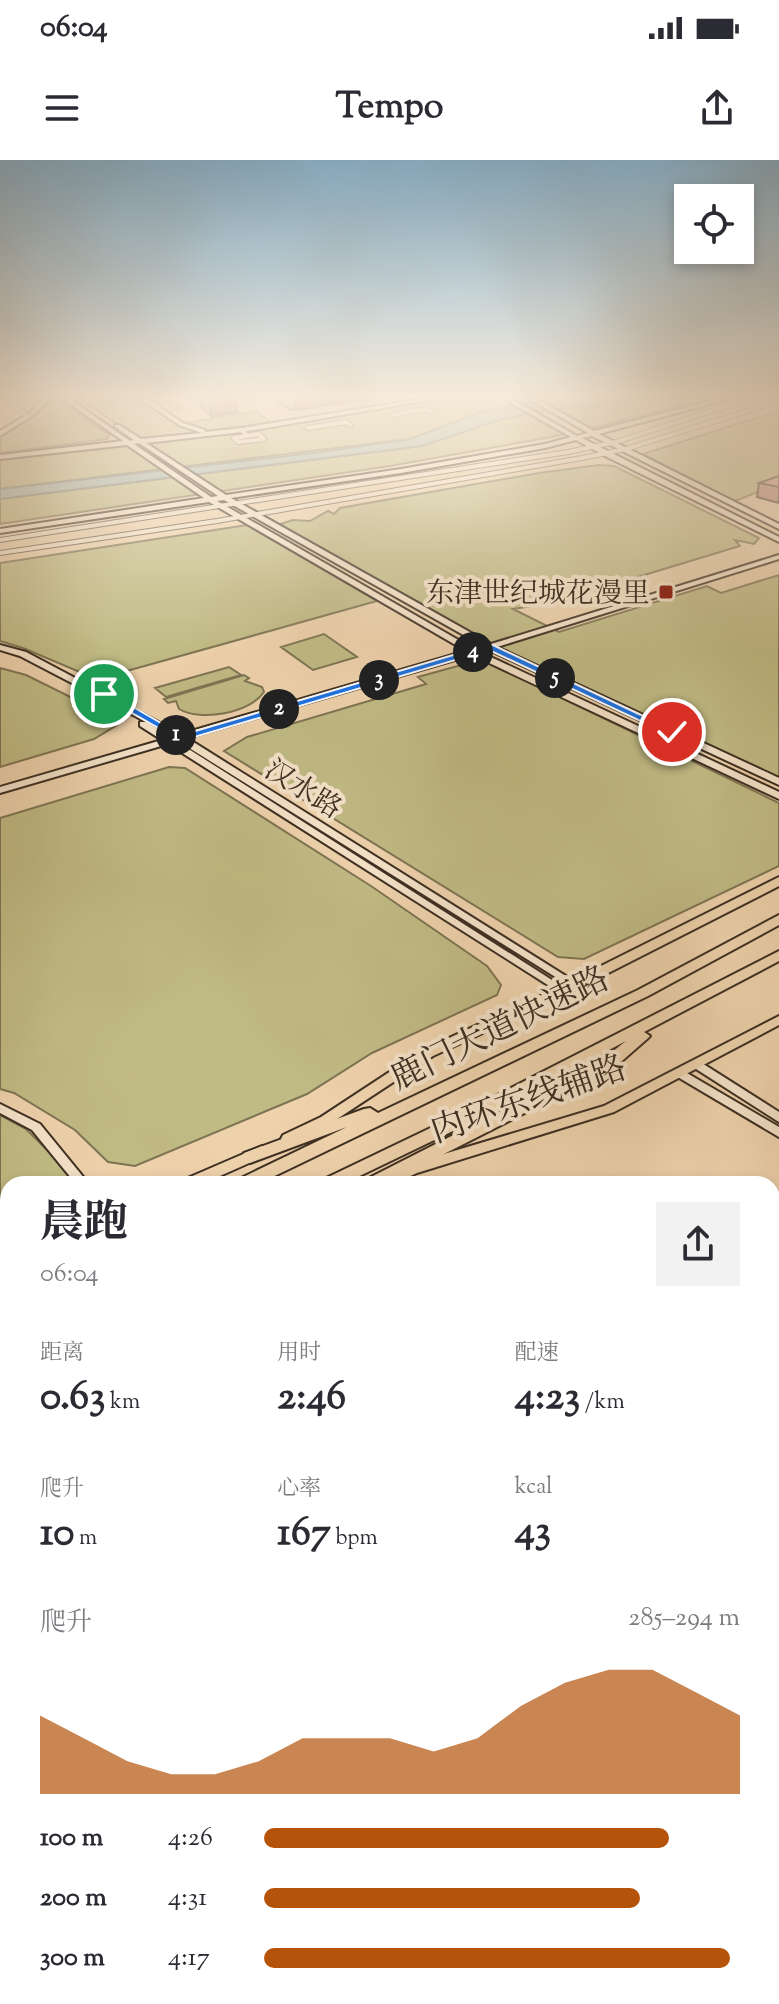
<!DOCTYPE html>
<html lang="zh">
<meta charset="utf-8">
<style>
body{margin:0;font-family:"Sorts Mill Goudy","Noto Serif SC",serif;background:#f2f2f3;color:#2b2b33;height:100vh;display:flex;flex-direction:column;font-size:30px;white-space:nowrap}
*{box-sizing:border-box;margin:0}
p{font-size:26px;color:#7c7c81}
.icon{flex:none;width:44px;height:44px;fill:none;stroke:currentColor;stroke-width:2;stroke-linecap:round;stroke-linejoin:round}
.map{position:relative;flex:1;overflow:hidden}
.details{position:absolute;left:0px;top:1016px;width:780px;height:828px;display:flex;flex-direction:column;background:#fff;border-radius:24px 24px 0 0;box-shadow:0 4px 12px #0003}
.details>*{flex:none}
.controls{position:absolute;left:674px;top:24px;display:grid;gap:16px}
.controls a{display:grid;place-items:center;width:80px;height:80px;border-radius:0px;background:#fff;box-shadow:0 4px 12px #0003;font-size:40px}
.pin{position:absolute;display:grid;place-items:center;width:68px;height:68px;color:#fff;margin:-34px;border:4px solid #fff;border-radius:50%;box-shadow:0 2px 8px #0007}
.km{position:absolute;width:40px;height:40px;margin:-20px;border-radius:50%;background:#222;color:#fff;font-size:22px;line-height:40px;text-align:center}
.round{display:grid;place-items:center;flex:none;width:84px;height:84px;border-radius:0px;background:#f2f2f3}
.summary{display:flex;align-items:center;justify-content:space-between;height:136px;padding:0 40px}
h1{font-size:44px;font-weight:700;line-height:60px}
.metrics{display:grid;grid-template-columns:repeat(3,1fr);gap:12px;height:136px;padding:8px 40px}
.metrics div{display:grid;align-content:center}
.metrics b{font-size:40px;font-weight:700}
.metrics small{font-size:22px;font-weight:400}
.metrics p{font-size:22px}
.chart{height:224px;padding:16px 40px}
.chart p{display:flex;justify-content:space-between}
.chart svg{width:100%;height:144px;margin-top:8px;fill:#b45309;opacity:.7}
ul{padding:0 40px;list-style:none;font-size:26px}
li{display:grid;grid-template-columns:128px 96px 1fr;align-items:center;height:60px}
li i{height:20px;border-radius:10px;background:#b45309}
.status{display:flex;justify-content:space-between;align-items:center;height:56px;padding:0 40px;background:#fff;direction:ltr}
.status svg{height:22px;fill:currentColor}
header{display:flex;justify-content:space-between;align-items:center;height:104px;padding:0 40px;background:#fff;font-size:36px;font-weight:700}
.map>svg:first-child{display:block}
.green{fill:#c0ba84;stroke:#7e7453;stroke-width:2}
.water{fill:#9cb6b2;stroke:#768078;stroke-width:2}
.lines{fill:none;stroke-linecap:round;stroke-linejoin:round}
.street-casing{stroke:#695844;stroke-width:6}
.secondary-casing{stroke:#3d2f22;stroke-width:4}
.primary-casing{stroke:#3d2f22;stroke-width:4}
.highway-casing{stroke:#3d2f22;stroke-width:4}
.street{stroke:#f4e2c9;stroke-width:4}
.secondary{fill:#f4e2c9;fill-rule:evenodd}
.primary{fill:#eed2ac;fill-rule:evenodd}
.highway{fill:#eed2ac;fill-rule:evenodd}
.wall{fill:#bc8072;stroke:#3d2f22;stroke-width:2}
.shaded-wall{fill:#99685d;stroke:#3d2f22;stroke-width:2}
.building{fill:#db9585;stroke:#3d2f22;stroke-width:2}
.route{fill:#1a73e8;stroke:#fff;stroke-width:2}
.poi-dot{fill:#8f2418;stroke:#f4e2c9;stroke-width:3}
.labels{text-anchor:middle;stroke-width:8;stroke-linejoin:round;paint-order:stroke}
.far-poi-label{font-size:28px;fill:#3d2f22;stroke:#f4e2c9;text-anchor:end}
.far-street-label{font-size:28px;fill:#3d2f22;stroke:#f4e2c9}
.street-label{font-size:34px;fill:#3d2f22;stroke:#f4e2c9}
</style>
<div class="status"><b>06:04</b><svg viewBox="0 0 49 12"><path d="M0 12V9h3v3zM5 12V6h3v6zM10 12V3h3v9zM15 12V0h3v12zM26 1h20v11H26zM47 4h2v5h-2z"/></svg></div>
<header><svg class="icon" aria-label="menu" viewBox="0 0 24 24"><path d="M4 6h16M4 12h16M4 18h16"/></svg>Tempo<svg class="icon" aria-label="share" viewBox="0 0 24 24"><path d="M12 15V3M7 8l5-5 5 5M5 13v7h14v-7"/></svg></header>
<div class="map">
<svg width="779" height="1844" viewBox="0 0 779 1844">
<rect width="100%" height="100%" fill="#eed2ac"/>
<filter id="stains"><feTurbulence type="fractalNoise" baseFrequency=".0025" numOctaves="4"/><feColorMatrix values="0 0 0 0 .2 0 0 0 0 .09 0 0 0 0 .02 0 0 0 .5 -.17"/></filter>
<radialGradient id="worn" r=".72"><stop offset=".6" stop-color="#630" stop-opacity="0"/><stop offset="1" stop-color="#630" stop-opacity=".3"/></radialGradient>
<!-- green -->
<path class="green" d="M73 234H149L142 237 148 242 168 240 181 249 165 252 181 264 255 251 272 263 203 271 193 270 200 275 312 260 462 234H498L517 245 485 251 410 279 180 307Z
M655 234H724L585 270 550 250 629 242Z
M59 241 109 275 107 279 0 293V275C16 266 44 243 59 241Z
M779 251V323L738 340H732L643 294Z
M532 253 568 274 390 306 216 332 192 315 422 286 501 259Z
M127 283 164 309 0 329V297Z
M599 305 614 306 759 378 754 384 735 380 740 386 552 443 513 449 559 472 707 426 721 433 779 415V622L490 487 274 366 293 360 310 361 328 351 334 354 340 348 539 313Z
M176 317 202 334 0 364V339Z
M247 365 377 441 116 514 82 513 23 488 0 481V403Z
M324 474 357 497 313 510 281 487Z
M472 502 489 503 779 643V706L584 799 558 797 224 591 247 577 426 524 418 517Z
M229 507 241 515 166 537 155 528Z
M0 508 26 515 107 555 117 565 94 579 0 607Z
M244 515 249 518 245 521 262 527 264 532C250 553 201 562 179 549L176 541 168 543 164 539Z
M169 607 185 608 371 726 487 806 501 825 497 835 372 893 307 934 135 1006 108 1002 75 970 14 933 0 929V658Z
M0 955 26 969 81 1024H8V1062L0 1065Z
M8 1275V1836H44L43 1844H0V1276Z
M772 1392 779 1398V1705L772 1722Z
M162 1836H347L352 1844H164Z
M381 1836H737L738 1844H386Z"/>
<!-- water -->
<path class="water" d="M600 234H655L629 242 574 246 501 259 422 286 0 339V329L321 292 410 279 485 251 561 237Z"/>
<g class="lines">
<defs>
<path id="street" d="M3 236 28 257
M392 255 425 249 431 252
M308 268 346 262 350 265
M242 270 247 276
M259 274 264 279 238 282 234 278Z
M0 380 568 292 616 282 764 234
M0 393 217 361 582 298 626 289 779 241"/>
<path id="secondary" d="M47 234H53L35 254 0 276V271L31 252Z
M56 234H63L130 281 134 280 115 267V265H119L141 279 202 273 179 265 133 234H140L183 263 205 270V272L242 268 450 234H465L242 272 146 283 226 335 401 309 545 284 571 277 495 234H503L577 276 588 273 520 234H528L594 271 737 234H748L599 274 779 364V369L592 276 582 278 779 377V382L607 297 576 280 545 288 401 313 231 338 491 484 779 395V399L497 487 779 618V625L489 490 480 492 779 632V639L472 495 187 578 577 823 579 825 577 827 573 828 178 581H176L566 829 568 831 562 834 168 584 0 633V627L162 580 140 566V562H146L172 577 158 568 20 496 0 490V485L26 492 181 574 466 491 209 342 0 373V369L204 338 127 285 0 299V295L123 281ZM139 283 218 336 211 337 134 284ZM224 340 483 486 474 489 217 341Z
M697 900 779 952V962L693 907 691 904Z
M680 909 779 967V977L676 916 674 913 676 910Z
M0 944 40 964 89 1024H76L32 970 0 953Z
M772 1385 779 1388V1405L772 1402Z
M779 1696V1728L772 1732V1699Z
M779 1794V1844H759L760 1836H772V1797Z
M43 1836H63L62 1844H42Z
M727 1836H747L748 1844H728Z"/>
<path id="primary" d="M779 717V726L567 834 433 896 331 963 293 983H283L281 979 283 975 321 957 423 890 557 828Z
M779 856V865L614 952 417 1013 393 1024H371L374 1020 407 1005 604 946Z
M262 986 269 991 267 995 202 1024H180L183 1020Z
M8 1096V1108L0 1111V1099Z
M8 1187V1202L0 1205V1190Z"/>
<path id="highway" d="M779 755V765L648 836 258 1024H234L237 1020 347 967 250 1003 242 997 244 993 364 949 370 948 378 953 638 830Z
M779 791V801L644 872 650 876 647 879 615 907 385 1024H362L365 1020 603 899 626 881 480 958 343 1024H319L322 1020 468 950Z
M8 1087V1101L0 1102V1088Z
M8 1119V1133L0 1136V1122Z
M8 1160V1176L0 1178V1162Z
M8 1210V1229L0 1232V1213Z"/>
</defs>
<!-- street casing -->
<use href="#street" class="street-casing"/>
<!-- secondary casing -->
<use href="#secondary" class="secondary-casing"/>
<!-- primary casing -->
<use href="#primary" class="primary-casing"/>
<!-- highway casing -->
<use href="#highway" class="highway-casing"/>
<!-- street -->
<use href="#street" class="street"/>
<!-- secondary -->
<use href="#secondary" class="secondary"/>
<!-- primary -->
<use href="#primary" class="primary"/>
<!-- highway -->
<use href="#highway" class="highway"/>
</g>
<!-- wall -->
<path class="wall" d="M200 234H236L237 252 211 256 202 248Z
M266 234H376V238L290 250Z
M779 316V343L757 337 759 323Z"/>
<!-- shaded-wall -->
<path class="shaded-wall" d="M209 234H236L237 252 211 256Z
M312 234H376V238L296 250 295 237Z"/>
<!-- building -->
<path class="building" d="M286 234H312L295 237H289Z
M779 316V327L759 323Z"/>
<!-- sky -->
<linearGradient id="sky" x2="0" y2="1"><stop stop-color="#89b5d2"/><stop offset="0.48" stop-color="#f7ebda"/><stop offset="1" stop-color="#f7ebda" stop-opacity="0"/></linearGradient>
<rect width="779" height="492" fill="url(#sky)"/>
<!-- route -->
<path class="route" d="M487 485H493L677 572 668 574 489 490 181 581 99 534 107 532 182 575Z"/>
<!-- markers -->
<rect class="poi-dot" x="658" y="424" width="16" height="16" rx="4"/>
<g class="labels">
<!-- far-poi labels -->
<g class="far-poi-label">
<text x="650" y="442">东津世纪城花漫里</text>
</g>
<!-- far-street labels -->
<g class="far-street-label">
<text transform="translate(304 628) rotate(32)" y="10">汉水路</text>
</g>
<!-- street labels -->
<g class="street-label">
<text transform="translate(499 867) rotate(-26)" y="12">鹿门大道快速路</text>
<text transform="translate(528 938) rotate(-19)" y="12">内环东线辅路</text>
</g>
</g>
<rect width="100%" height="100%" filter="url(#stains)"/>
<rect width="100%" height="100%" fill="url(#worn)"/>
</svg>
<div class="controls">
<a><svg class="icon" aria-label="locate" viewBox="0 0 24 24"><circle cx="12" cy="12" r="6"/><path d="M12 2v4M12 18v4M2 12h4M18 12h4"/></svg></a>
</div>
<div class="pin" style="left:104px;top:534px;background:#1e9e55"><svg class="icon" aria-label="arrive" viewBox="0 0 24 24"><path d="M6 21V4h12l-3 4 3 4H6"/></svg></div>
<div class="pin" style="left:672px;top:572px;background:#d93025"><svg class="icon" aria-label="check" viewBox="0 0 24 24"><path d="M5 12l5 5 9-10"/></svg></div>
<b class="km" style="left:176px;top:575px">1</b>
<b class="km" style="left:279px;top:549px">2</b>
<b class="km" style="left:379px;top:520px">3</b>
<b class="km" style="left:473px;top:492px">4</b>
<b class="km" style="left:555px;top:518px">5</b>
<section class="details">
<div class="summary"><div><h1>晨跑</h1><p>06:04</p></div><a class="round"><svg class="icon" aria-label="share" viewBox="0 0 24 24"><path d="M12 15V3M7 8l5-5 5 5M5 13v7h14v-7"/></svg></a></div>
<div class="metrics">
<div><p>距离</p><b>0.63<small> km</small></b></div>
<div><p>用时</p><b>2:46</b></div>
<div><p>配速</p><b>4:23<small> /km</small></b></div>
</div>
<div class="metrics">
<div><p>爬升</p><b>10<small> m</small></b></div>
<div><p>心率</p><b>167<small> bpm</small></b></div>
<div><p>kcal</p><b>43</b></div>
</div>
<div class="chart"><p><span>爬升</span>285–294 m</p>
<svg viewBox="0 0 160 44" preserveAspectRatio="none"><path d="M0 44V20L10 27L20 34L30 38L40 38L50 34L60 27L70 27L80 27L90 31L100 27L110 17L120 10L130 6L140 6L150 13L160 20V44z"/></svg>
</div>
<ul>
<li><b>100 m</b>4:26<i style="width:85%"></i></li>
<li><b>200 m</b>4:31<i style="width:79%"></i></li>
<li><b>300 m</b>4:17<i style="width:98%"></i></li>
</ul>
</section>
</div>
